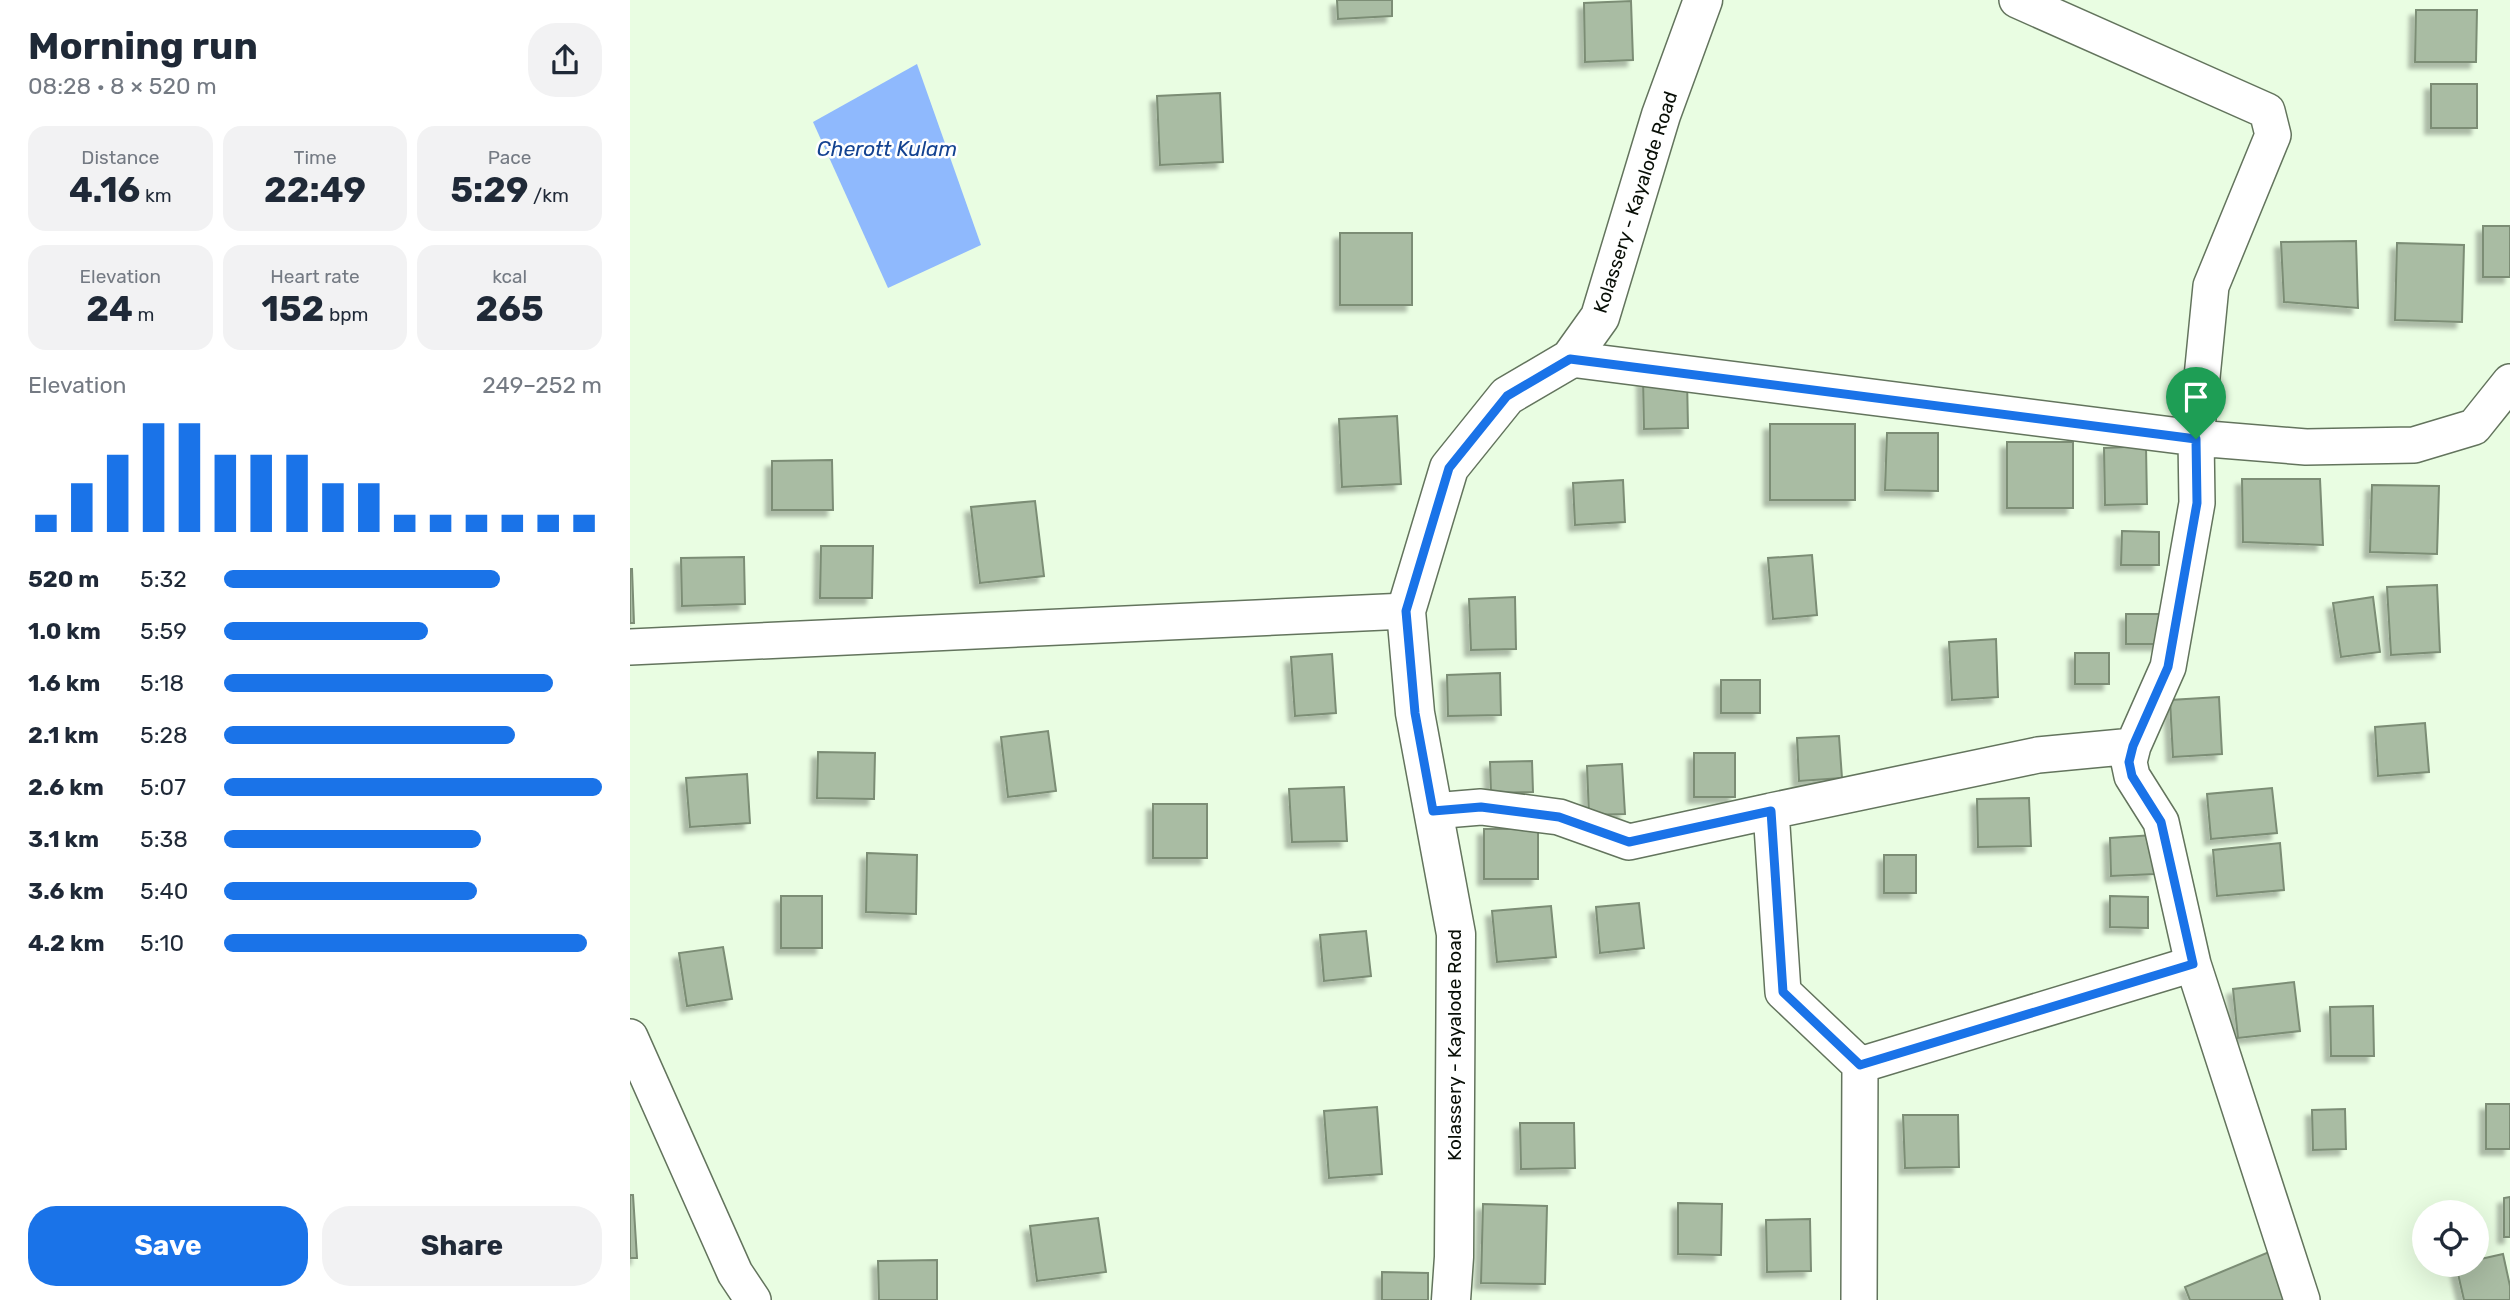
<!DOCTYPE html>
<meta charset="utf-8">
<style>
body{margin:0;font-family:Rubik,sans-serif;background:#f2f2f3;color:#1f2937;height:100vh;display:flex;flex-direction:column;font-size:26px;white-space:nowrap}
*{box-sizing:border-box;margin:0}
p{font-size:23px;color:#747a83}
.icon{flex:none;width:38px;height:38px;fill:none;stroke:currentColor;stroke-width:2;stroke-linecap:round;stroke-linejoin:round}
.map{position:relative;flex:1;overflow:hidden}
.details{display:flex;flex-direction:column;background:#fff;width:630px}
.details>*{flex:none}
.tools{position:absolute;left:1782px;top:1200px;display:grid;gap:14px}
.tools a{display:grid;place-items:center;width:77px;height:77px;border-radius:50%;background:#fff;box-shadow:0 7px 28px #0002;font-size:35px}
.pin{position:absolute;display:grid;place-items:center;width:60px;height:60px;color:#fff;margin:-72px -30px;border-radius:50% 50% 50% 0;rotate:-45deg;box-shadow:0 0 7px #0007}
.pin .icon{rotate:45deg}
.round{display:grid;place-items:center;flex:none;width:74px;height:74px;border-radius:28px;background:#f2f2f3}
.overview{display:flex;align-items:center;justify-content:space-between;height:119px;padding:0 28px}
h1{font-size:38px;font-weight:700;line-height:52px}
.stats{display:grid;grid-template-columns:repeat(3,1fr);gap:10px;height:119px;padding:7px 28px}
.stats div{display:grid;align-content:center;border-radius:18px;background:#f2f2f3;text-align:center}
.stats b{font-size:35px;font-weight:700}
.stats small{font-size:19px;font-weight:400}
.stats p{font-size:19px}
.chart{height:196px;padding:14px 28px}
.chart p{display:flex;justify-content:space-between}
.chart svg{width:100%;height:126px;margin-top:7px;stroke:#1a73e8;stroke-width:6}
.button{display:flex;gap:14px;margin-top:auto;padding:14px 28px}
.button a{flex:1;height:80px;border-radius:28px;background:#1a73e8;color:#fff;font-size:28px;font-weight:700;line-height:80px;text-align:center}
.button a+a{background:#f2f2f3;color:#1f2937}
ul{padding:0 28px;list-style:none;font-size:23px}
li{display:grid;grid-template-columns:112px 84px 1fr;align-items:center;height:52px}
li i{height:18px;border-radius:9px;background:#1a73e8}
main{display:flex;flex:1;min-height:0}
.map>svg:first-child{display:block}
.water{fill:#8fb9fd}
.building{fill:#a9bca3;stroke:#7b8d75;stroke-width:2;filter:url(#shadow)}
.lines{fill:none;stroke-linecap:round;stroke-linejoin:round}
.street-casing{stroke:#63745d;stroke-width:38}
.secondary-casing{stroke:#63745d;stroke-width:41}
.street{stroke:#fff;stroke-width:35}
.secondary{stroke:#fff;stroke-width:38}
.route-casing{stroke:#fff;stroke-width:14}
.route{stroke:#1a73e8;stroke-width:9}
.labels{text-anchor:middle;stroke-width:5;stroke-linejoin:round;paint-order:stroke}
.street-label{font-size:19px;fill:#080e06;stroke:#fff}
.water-label{font-size:21px;font-style:italic;fill:#144391;stroke:#fff}
</style>
<main>
<section class="details">
<div class="overview"><div><h1>Morning run</h1><p>08:28 · 8 × 520 m</p></div><a class="round"><svg class="icon" aria-label="share" viewBox="0 0 24 24"><path d="M12 15V3M7 8l5-5 5 5M5 13v7h14v-7"/></svg></a></div>
<div class="stats">
<div><p>Distance</p><b>4.16<small> km</small></b></div>
<div><p>Time</p><b>22:49</b></div>
<div><p>Pace</p><b>5:29<small> /km</small></b></div>
</div>
<div class="stats">
<div><p>Elevation</p><b>24<small> m</small></b></div>
<div><p>Heart rate</p><b>152<small> bpm</small></b></div>
<div><p>kcal</p><b>265</b></div>
</div>
<div class="chart"><p><span>Elevation</span>249–252 m</p>
<svg viewBox="0 0 160 44" preserveAspectRatio="none"><path d="M5 44V38M15 44V27M25 44V17M35 44V6M45 44V6M55 44V17M65 44V17M75 44V17M85 44V27M95 44V27M105 44V38M115 44V38M125 44V38M135 44V38M145 44V38M155 44V38"/></svg>
</div>
<ul>
<li><b>520 m</b>5:32<i style="width:73%"></i></li>
<li><b>1.0 km</b>5:59<i style="width:54%"></i></li>
<li><b>1.6 km</b>5:18<i style="width:87%"></i></li>
<li><b>2.1 km</b>5:28<i style="width:77%"></i></li>
<li><b>2.6 km</b>5:07<i style="width:100%"></i></li>
<li><b>3.1 km</b>5:38<i style="width:68%"></i></li>
<li><b>3.6 km</b>5:40<i style="width:67%"></i></li>
<li><b>4.2 km</b>5:10<i style="width:96%"></i></li>
</ul>
<div class="button"><a>Save</a><a>Share</a></div>
</section>
<div class="map">
<svg width="1880" height="1300" viewBox="0 0 1880 1300">
<defs>
<filter id="shadow"><feDropShadow dx="-6" dy="6" stdDeviation="2" flood-color="#0004"/></filter>
</defs>
<rect width="100%" height="100%" fill="#e9fde2"/>
<!-- water -->
<path class="water" d="M287 64 351 245 258 288 183 122Z"/>
<!-- building -->
<path class="building" d="M707 0H762V16L708 19Z
M1001 1 1003 60 955 62 954 3Z
M1786 10H1847L1846 62H1785Z
M1801 84H1847V128H1801Z
M590 93 593 162 530 165 527 96Z
M1853 226H1880V277H1853Z
M710 233H782V305H710Z
M1726 241 1728 308 1654 302 1651 242Z
M1767 243 1834 245 1832 322 1765 320Z
M1057 378 1058 428 1014 429 1013 379Z
M767 416 771 484 712 487 709 419Z
M1140 424H1225V500H1140Z
M1257 433H1308V491L1255 490Z
M1377 442H1443V508H1377Z
M1516 446 1517 504 1475 505 1474 448Z
M202 460 203 510H142V461Z
M1612 479H1690L1693 545 1613 542Z
M993 480 995 522 945 525 943 483Z
M1742 485 1809 486 1807 554 1740 552Z
M405 501 414 576 350 583 341 507Z
M1492 531 1529 532V565H1491Z
M191 546H243L242 598H190Z
M1182 555 1187 615 1143 619 1138 558Z
M114 557 115 604 52 606 51 558Z
M0 569H2L4 623H0Z
M1807 585 1810 652 1761 655 1757 587Z
M885 597 886 649 841 650 839 599Z
M1743 597 1750 652 1711 657 1703 603Z
M1496 614H1534V644H1496Z
M1366 639 1368 697 1322 700 1319 642Z
M1445 653H1479V684H1445Z
M702 654 706 713 665 716 661 657Z
M870 673 871 715 818 716 817 675Z
M1091 680H1130V713H1091Z
M1589 697 1592 754 1543 757 1540 700Z
M1795 723 1799 772 1748 776 1745 727Z
M418 731 426 791 378 797 371 737Z
M1209 736 1212 778 1169 781 1167 738Z
M188 752 245 753 244 799 187 798Z
M1064 753H1105V797H1064Z
M902 761 903 792 861 793 860 762Z
M992 764 995 814 959 815 957 766Z
M117 774 120 823 60 827 56 778Z
M714 787 717 841 662 842 659 789Z
M1642 788 1647 833 1581 839 1577 794Z
M1399 798 1401 846 1348 847 1347 799Z
M523 804H577V858H523Z
M854 829H908V879H854Z
M1523 835 1525 874 1481 876 1480 838Z
M1650 843 1654 890 1587 896 1583 850Z
M237 853 287 855 286 914 236 912Z
M1254 855H1286V893H1254Z
M151 896H192V948H151Z
M1480 896 1518 897V928L1480 927Z
M1009 903 1014 948 970 953 966 907Z
M921 906 926 957 867 962 862 911Z
M736 931 741 976 694 981 690 935Z
M93 947 102 999 57 1006 49 953Z
M1664 982 1670 1031 1608 1038 1603 989Z
M1743 1006 1744 1056H1701L1700 1007Z
M1856 1104H1880V1149H1856Z
M747 1107 752 1174 699 1178 694 1111Z
M1715 1109 1716 1149 1683 1150 1682 1110Z
M1273 1115H1328L1329 1167 1275 1168Z
M890 1123H944L945 1168 891 1169Z
M0 1195H3L7 1258H0Z
M1880 1197V1237H1874V1198Z
M1048 1203 1092 1204 1091 1255 1048 1254Z
M853 1204 917 1206 915 1284 851 1283Z
M468 1218 476 1272 407 1281 400 1226Z
M1180 1219 1181 1271 1137 1272 1136 1220Z
M1639 1252 1659 1300H1560L1555 1287Z
M1873 1254 1880 1286V1300H1834L1826 1265H1846V1260Z
M307 1260V1300H249L248 1261Z
M752 1272 798 1273V1300H752Z"/>
<g class="lines">
<defs>
<path id="street" d="M1387 0 1637 111 1643 135 1581 286 1566 438 1567 503 1538 667 1503 746 1499 762 1502 776 1531 822 1563 964 1672 1300
M940 359 1566 438 1676 447 1784 445 1844 427 1880 382
M0 647 776 611
M803 811 851 807 929 817 999 842 1141 811
M0 1037 105 1273 123 1300
M1230 1065 1153 992 1141 811 1408 755 1503 746
M1229 1300 1230 1065 1563 964"/>
<path id="secondary" d="M821 1300 824 1257 826 934 785 713 776 611 819 468 877 396 940 359 970 317 1031 115 1073 0"/>
</defs>
<!-- street casing -->
<use href="#street" class="street-casing"/>
<!-- secondary casing -->
<use href="#secondary" class="secondary-casing"/>
<!-- street -->
<use href="#street" class="street"/>
<!-- secondary -->
<use href="#secondary" class="secondary"/>
</g>
<g class="lines">
<defs>
<path id="route" d="M940 359 1566 439 1567 503 1538 667 1503 746 1499 762 1502 776 1531 822 1563 964 1230 1065 1153 992 1141 811 999 842 929 817 851 807 803 811 785 713 776 611 819 468 877 396Z"/>
</defs>
<!-- route casing -->
<use href="#route" class="route-casing"/>
<!-- route -->
<use href="#route" class="route"/>
</g>
<g class="labels">
<!-- street labels -->
<g class="street-label">
<text transform="translate(1005 202) rotate(-72)" y="7">Kolassery - Kayalode Road</text>
<text transform="translate(824 1045) rotate(-90)" y="7">Kolassery - Kayalode Road</text>
</g>
<!-- water labels -->
<g class="water-label">
<text x="257" y="156">Cherott Kulam</text>
</g>
</g>
</svg>
<div class="tools">
<a><svg class="icon" aria-label="locate" viewBox="0 0 24 24"><circle cx="12" cy="12" r="6"/><path d="M12 2v4M12 18v4M2 12h4M18 12h4"/></svg></a>
</div>
<div class="pin" style="left:1566px;top:439px;background:#1e9e55"><svg class="icon" aria-label="arrive" viewBox="0 0 24 24"><path d="M6 21V4h12l-3 4 3 4H6"/></svg></div>
</div>
</main>
